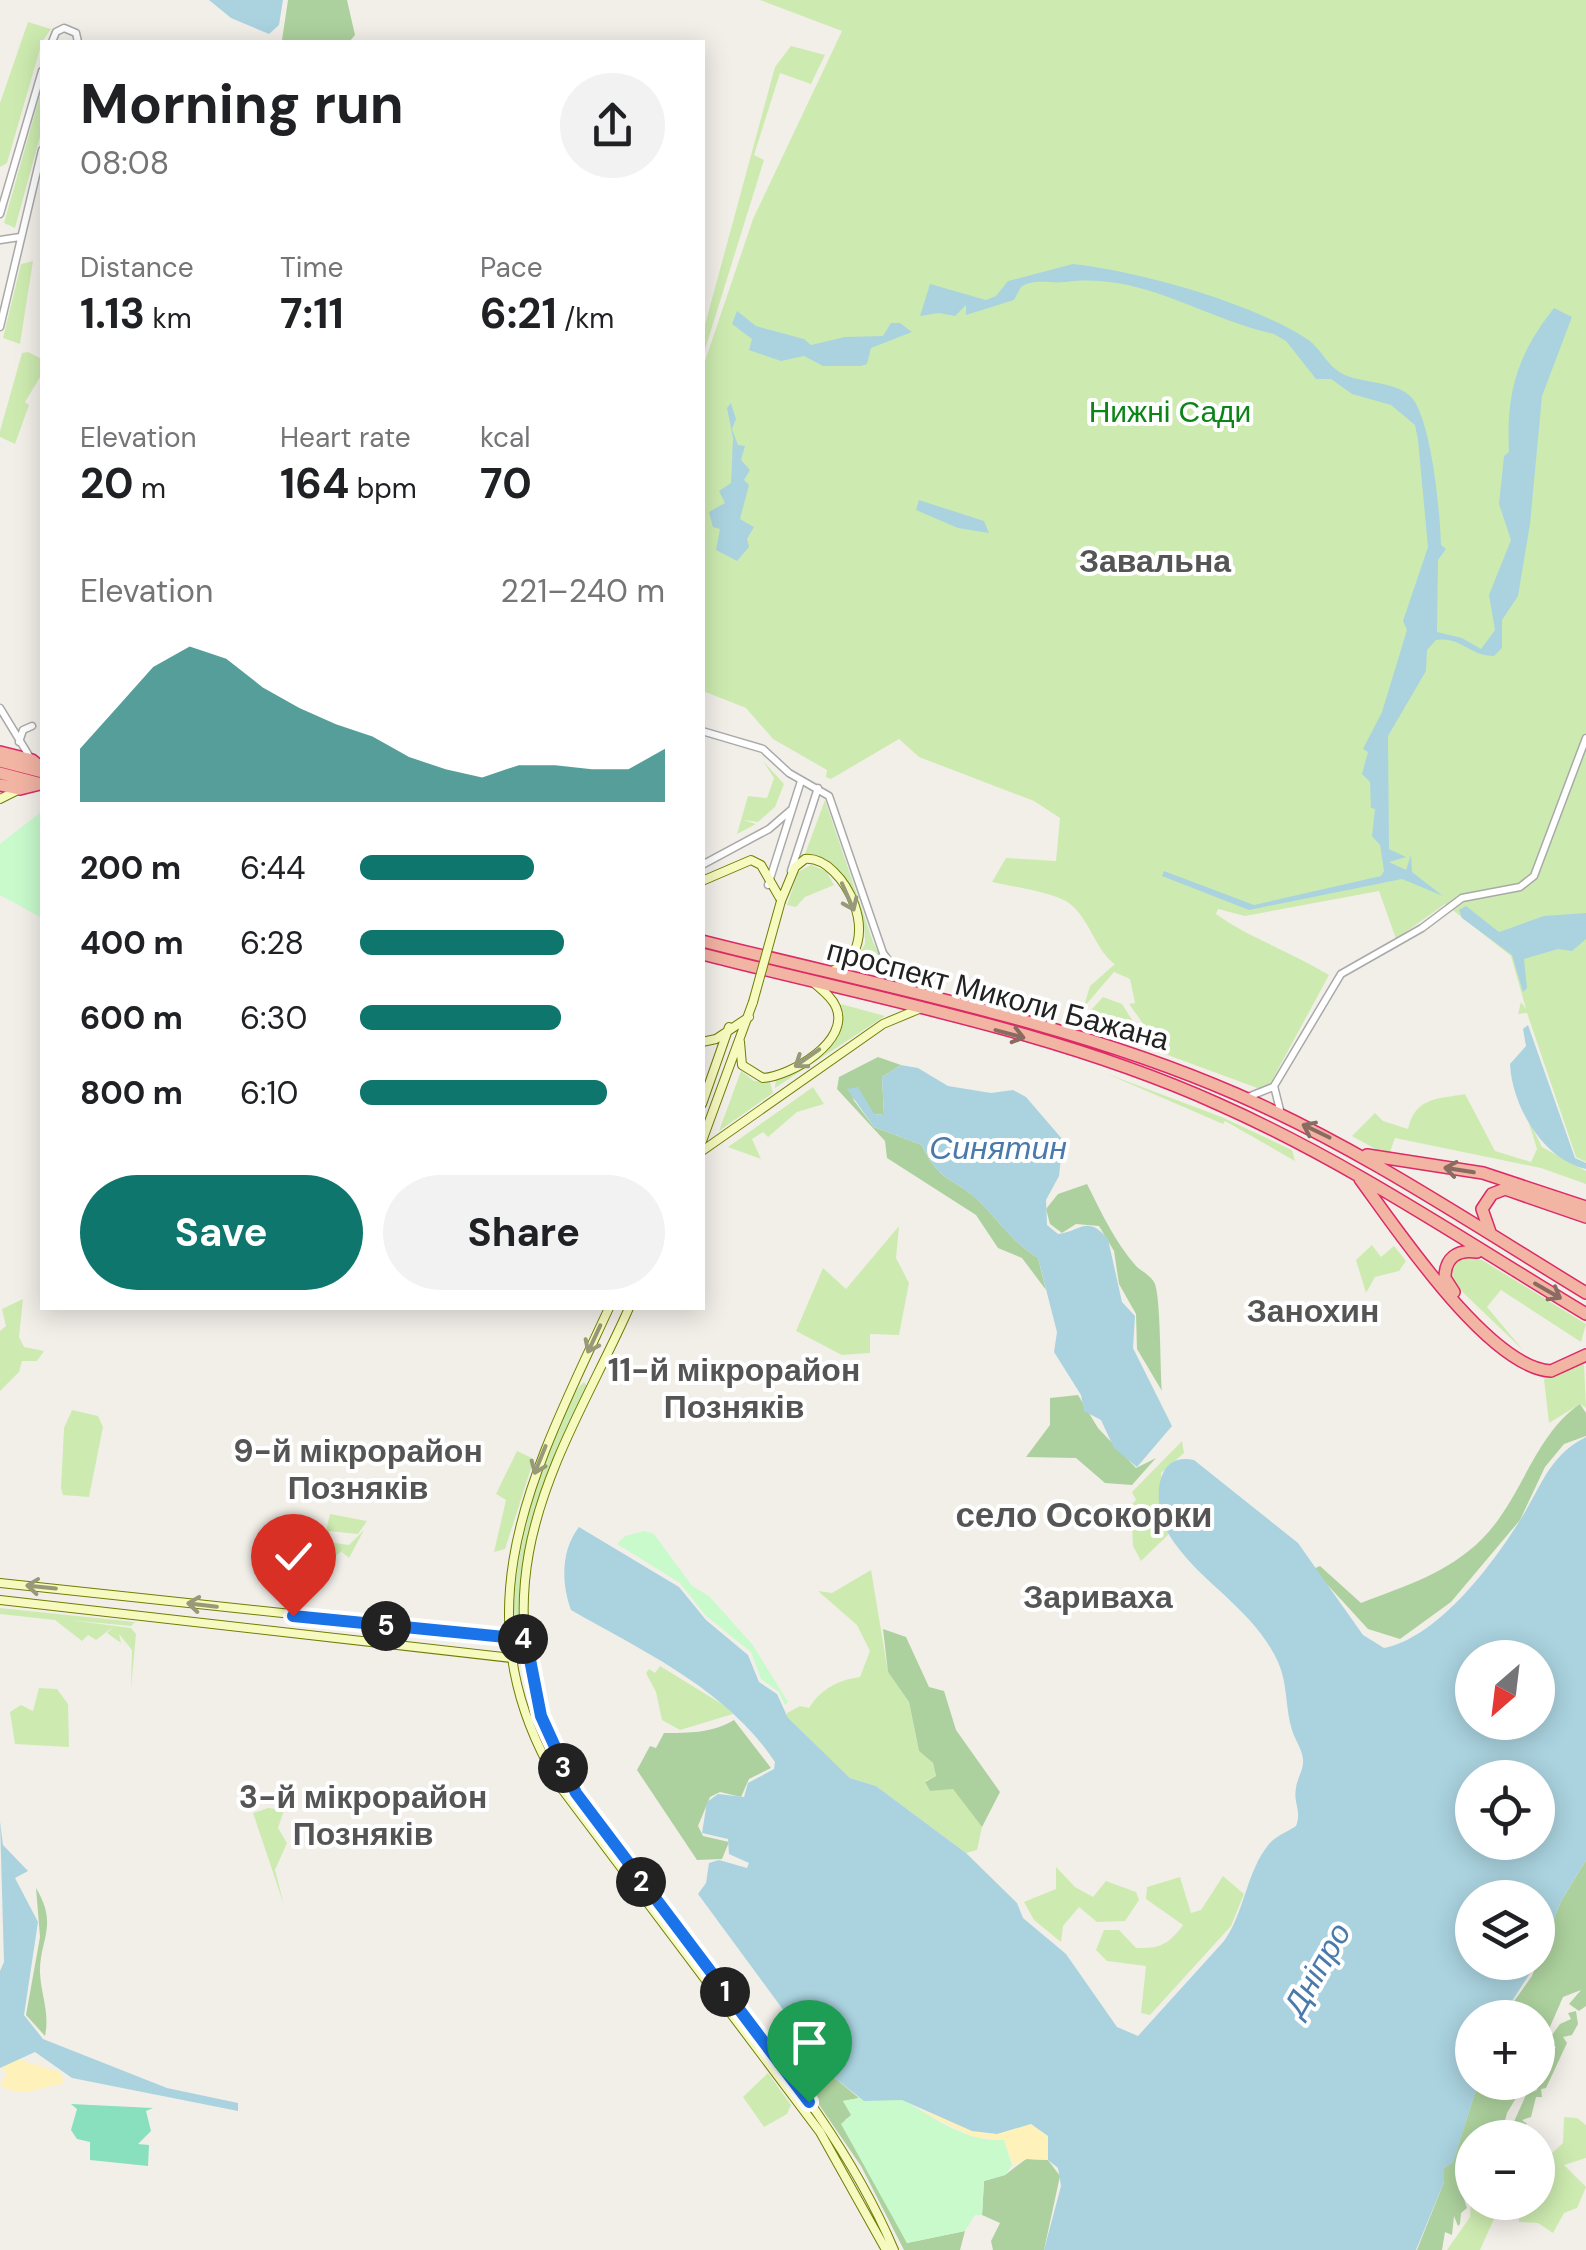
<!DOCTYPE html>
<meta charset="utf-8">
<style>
body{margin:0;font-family:"DM Sans",sans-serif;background:#f2f2f2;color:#202124;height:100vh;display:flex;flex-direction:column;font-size:38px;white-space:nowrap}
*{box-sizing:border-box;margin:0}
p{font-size:32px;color:#757577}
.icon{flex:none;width:55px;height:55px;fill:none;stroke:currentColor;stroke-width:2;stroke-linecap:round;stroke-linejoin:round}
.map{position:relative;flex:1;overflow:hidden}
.side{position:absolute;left:40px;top:40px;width:665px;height:1270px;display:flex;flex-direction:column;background:#fff;border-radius:0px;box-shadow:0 5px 25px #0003}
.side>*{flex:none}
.needle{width:65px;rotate:208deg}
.tools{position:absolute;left:1455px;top:1640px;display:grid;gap:20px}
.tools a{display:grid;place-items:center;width:100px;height:100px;border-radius:50%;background:#fff;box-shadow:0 5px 25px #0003;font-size:50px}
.pin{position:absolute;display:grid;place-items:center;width:85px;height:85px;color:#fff;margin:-102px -42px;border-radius:50% 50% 50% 0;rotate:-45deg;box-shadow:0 0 10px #0007}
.pin .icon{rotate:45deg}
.km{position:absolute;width:50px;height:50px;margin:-25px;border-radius:50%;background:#222;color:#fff;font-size:28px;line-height:50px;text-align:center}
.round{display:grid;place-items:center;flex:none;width:105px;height:105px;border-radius:52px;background:#f2f2f2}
.overview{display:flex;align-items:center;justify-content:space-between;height:170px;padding:0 40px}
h1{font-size:55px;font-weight:700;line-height:75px}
.stats{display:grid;grid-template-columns:repeat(3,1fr);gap:15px;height:170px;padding:10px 40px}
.stats div{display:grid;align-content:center}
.stats b{font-size:42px;font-weight:700}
.stats small{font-size:28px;font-weight:400}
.stats p{font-size:28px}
.chart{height:280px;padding:20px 40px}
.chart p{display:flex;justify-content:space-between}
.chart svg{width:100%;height:180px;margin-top:10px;fill:#0f766e;opacity:.7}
.action{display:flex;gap:20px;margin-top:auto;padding:20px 40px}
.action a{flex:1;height:115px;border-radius:60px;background:#0f766e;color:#fff;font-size:40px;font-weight:700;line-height:115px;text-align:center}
.action a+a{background:#f2f2f2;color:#202124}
ul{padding:0 40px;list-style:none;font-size:32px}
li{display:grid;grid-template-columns:160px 120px 1fr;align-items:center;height:75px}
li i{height:25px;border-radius:12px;background:#0f766e}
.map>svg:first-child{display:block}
.grass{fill:#cdebb0}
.forest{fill:#add19e}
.sand{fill:#fff1ba}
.park{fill:#c8facc}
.pitch{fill:#88e0be}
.water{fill:#aad3df;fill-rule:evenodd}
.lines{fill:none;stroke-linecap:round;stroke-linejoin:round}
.tertiary-casing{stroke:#a9a9a9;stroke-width:9}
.secondary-casing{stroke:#707d05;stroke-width:10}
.trunk-casing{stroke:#dc2a67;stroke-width:14}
.tertiary{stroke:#fff;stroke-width:6}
.secondary{stroke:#f7fabf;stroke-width:8}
.trunk{stroke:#f2b4a3;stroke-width:11}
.secondary-bridge-casing{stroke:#707d05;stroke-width:10;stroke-linecap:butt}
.secondary-bridge{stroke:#f7fabf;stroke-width:8}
.oneway{stroke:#979978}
.oneway2{stroke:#8a6b62}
.route-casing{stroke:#fff;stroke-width:20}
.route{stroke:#1a73e8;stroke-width:12}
.labels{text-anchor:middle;stroke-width:8;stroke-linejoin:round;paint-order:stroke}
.park-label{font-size:30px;fill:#0c8416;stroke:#fff}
.street-label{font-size:30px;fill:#222;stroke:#fff}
.neighbourhood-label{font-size:32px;font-weight:bold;fill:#555;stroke:#fff}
.water-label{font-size:32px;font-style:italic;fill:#4a7aab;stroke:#fff}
.quarter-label{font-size:35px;font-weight:bold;fill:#555;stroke:#fff}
</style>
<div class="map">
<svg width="1586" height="2250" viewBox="0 0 1586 2250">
<rect width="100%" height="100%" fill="#f2efe9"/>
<!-- grass -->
<path class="grass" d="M760 0H1586V1162L1576 1157 1527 1013 1518 1014 1521 1002 1526 1009 1511 956 1445 904 1396 939 1379 891 1245 916 1218 909 1216 914C1251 939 1292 952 1329 975L1270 1084 1260 1089 1165 1054 1129 1004 1135 1003 1130 979 1114 972 1072 1021 1084 1006 1090 986 1115 964C1097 953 1089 918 1070 904 1058 893 1009 886 992 882L1006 858 1056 861 1060 818 1034 801 919 757 899 739 831 779 826 777 827 770 773 739 746 708 703 691 702 370 753 219 842 31Z
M28 22 51 29 42 42 7 163 0 167V103Z
M791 46 825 55 811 84 780 73 754 155 764 160 703 356V332L775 67Z
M42 88V129L15 228 4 223Z
M33 261 20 344 3 338 21 264Z
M28 352 42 359V374L25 402 29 405 15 444 0 437V431L22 353Z
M763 761 784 784 775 807 758 822 743 820 756 824 737 834 748 796 767 798 774 778Z
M825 800 873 942 890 974 853 964 865 944C867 910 844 852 805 854Z
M811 865 826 871 834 885 805 897 796 907 787 905 798 872Z
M1103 997 1122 1004 1149 1047 1078 1024Z
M841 1004 885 1016 775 1088 776 1080C806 1067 853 1044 841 1004Z
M741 1071 754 1081 770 1082 773 1093 719 1131Z
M1105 1073 1224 1118 1292 1150 1295 1161 1225 1121 1223 1124Z
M813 1087 824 1104 797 1112 768 1137 763 1132 752 1139 761 1159 728 1147Z
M1465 1094 1495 1151 1531 1162 1537 1149 1527 1117 1542 1147 1586 1171V1184L1541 1168 1395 1138 1390 1152 1379 1151 1352 1136 1375 1113 1383 1121 1408 1129C1415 1098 1436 1099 1465 1094Z
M899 1226 896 1258 909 1283 899 1335 870 1334V1353L842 1355 796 1331 823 1268 846 1289Z
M1372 1245 1381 1257 1394 1246 1406 1261 1399 1271 1375 1277 1366 1293 1356 1260Z
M1464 1256 1482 1260 1586 1324 1581 1342 1501 1290 1487 1307 1523 1350 1452 1282 1453 1264Z
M23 1299 19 1337 24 1347 44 1351 37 1361H22L19 1372 0 1391V1331L6 1326 2 1309Z
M1584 1364 1586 1408 1580 1404 1549 1423 1544 1379Z
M584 1382 587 1386 534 1509 524 1554 517 1633 513 1628C514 1554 532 1491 562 1423 568 1410 573 1391 584 1382Z
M72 1410 98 1416 103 1427 89 1497 63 1495 61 1488 64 1428Z
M1182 1441 1184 1453 1161 1473 1168 1535 1141 1561 1133 1546 1131 1505 1136 1500 1132 1492Z
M517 1451 534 1459 505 1549 494 1552 506 1500 496 1494Z
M330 1514 367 1521 358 1534 329 1531 328 1542 349 1545 364 1530 349 1558 342 1552 345 1549 335 1556 322 1545 302 1540 310 1532V1538L316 1539 317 1531H325L323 1544Z
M871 1570 888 1672 909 1702 919 1751 933 1763 936 1776 925 1781 930 1791 953 1788 982 1827 977 1850 966 1853 876 1786 850 1778 787 1718V1713L800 1706 809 1708C821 1689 838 1680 860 1677L870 1651 857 1625 818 1591 832 1593Z
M0 1608 135 1622 131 1626 69 1620 131 1628 136 1634 131 1689 132 1650 119 1634 121 1643 107 1633 113 1627 96 1640 88 1635 82 1641 55 1620 0 1614Z
M660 1666 725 1706 733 1714 680 1730 662 1720 656 1692 646 1673 649 1669 655 1673Z
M39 1688 57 1689 68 1704 69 1747 15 1744 10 1712 21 1705 33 1711Z
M268 1808 284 1810 278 1828 287 1843 275 1870 284 1905 253 1813Z
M1056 1867 1075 1887 1093 1897 1106 1881 1136 1892 1139 1900 1125 1921 1097 1922 1079 1907 1063 1926 1061 1942 1034 1920 1024 1902 1056 1889Z
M1223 1876 1244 1894 1231 1926 1150 2015 1141 2013 1146 1966 1107 1961 1096 1950 1104 1930H1119L1136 1948C1160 1949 1169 1944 1183 1925L1146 1899 1147 1887 1180 1877 1191 1913 1201 1910Z
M768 2073 791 2105 787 2114 764 2127 743 2097Z
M1564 2117 1577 2118 1586 2125V2158L1564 2165 1586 2187 1577 2208 1564 2213 1553 2233 1538 2223 1519 2222 1518 2203 1538 2202V2166L1563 2143Z
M1471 2199 1485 2207 1501 2203 1480 2250H1447L1470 2217Z"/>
<!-- forest -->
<path class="forest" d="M288 0H347L355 35 349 42 282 40Z
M878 1057 901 1065 882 1077 884 1115 874 1114 852 1098 874 1127 922 1145C940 1185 956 1177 982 1204 1001 1224 1014 1243 1038 1258L1046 1290 1022 1258 998 1248 976 1215 887 1158 885 1141 837 1089 839 1077Z
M1087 1184C1101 1212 1115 1242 1136 1266 1141 1271 1150 1275 1154 1282 1161 1293 1160 1370 1162 1391L1137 1349 1136 1314 1119 1284 1114 1251 1099 1226 1076 1224 1062 1233 1050 1224 1046 1209 1058 1194Z
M1078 1395 1098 1428 1136 1468 1156 1458 1132 1485 1105 1483 1076 1458 1026 1457 1050 1425V1398Z
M1580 1404 1586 1413V1436L1564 1444 1545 1467 1520 1520 1451 1602 1400 1639 1368 1629 1313 1569 1320 1566 1361 1603C1405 1586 1448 1573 1482 1539 1522 1499 1534 1435 1580 1404Z
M883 1629 906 1637 929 1687 944 1691 956 1730 1000 1792 982 1827 953 1789 930 1791 925 1782 936 1776 933 1763 919 1751 909 1702 888 1672Z
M734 1720 771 1768 749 1779 741 1797 720 1792 710 1797 698 1826 703 1836 729 1842 722 1859 697 1860 637 1770 650 1746 656 1748 664 1733C688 1733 713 1733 734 1720Z
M1586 1860V2006L1579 2011 1569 2004 1581 1990 1563 1997 1546 2036 1547 2047 1538 2053V2018H1502L1532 1976 1561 1901Z
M36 1888C59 1926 39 1940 40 1973 41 1995 50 2013 45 2036L26 2015 40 1937Z
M1576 2011 1578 2024 1572 2035 1563 2037 1567 2043 1546 2088 1541 2089 1542 2097H1536L1531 2117 1522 2120 1527 2124 1516 2130 1523 2137H1507L1526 2095 1537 2090 1542 2070 1538 2068 1556 2047 1547 2042 1560 2024 1571 2019 1568 2013Z
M811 2044 831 2075 859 2098 843 2101 852 2115 845 2120 907 2243 965 2231 960 2250H904L861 2166 787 2058Z
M1478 2083H1525L1507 2113 1502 2132 1494 2137 1472 2138V2180L1463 2196 1467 2208 1461 2213 1460 2224 1458 2226 1454 2216 1452 2235 1445 2232 1442 2250H1417L1444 2182V2168L1453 2162Z
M1026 2159 1048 2160 1060 2176 1044 2250H993L991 2241 1000 2223 982 2215 984 2181 1005 2175Z"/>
<!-- sand -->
<path class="sand" d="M18 2059 62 2073 63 2084C39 2086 23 2100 0 2085L7 2073 1 2067Z
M910 2106 987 2134 1031 2124 1048 2136V2160L1027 2159 1013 2165 1004 2140 974 2137Z"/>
<!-- park -->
<path class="park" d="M42 811V918L0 895V844Z
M644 1531 654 1534 692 1586 709 1596 752 1644 788 1702 785 1705 779 1692 761 1679 751 1652 705 1615 680 1583 617 1544 625 1536Z
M859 2098C874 2104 893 2095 905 2101 937 2119 964 2142 1004 2140L1012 2165 1005 2175 984 2181 982 2215H975L965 2231 907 2243 841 2124 851 2115 843 2101Z"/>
<!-- pitch -->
<path class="pitch" d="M71 2104 153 2108 146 2111 151 2131 138 2144 149 2145 148 2166 90 2160V2142L77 2139 71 2130 77 2109Z"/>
<!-- water -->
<path class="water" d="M209 0H283L279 25 269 34 231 18Z
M1073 264C1139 271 1252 303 1307 339 1323 350 1326 366 1345 375 1365 384 1403 381 1415 402 1432 431 1440 510 1441 545L1446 549 1438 560 1437 632 1462 638 1481 649 1495 630 1489 595 1511 540 1499 504 1504 456 1509 452C1506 392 1517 355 1554 308L1572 317 1542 396 1530 524 1518 596 1502 620V648L1494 656C1469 656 1461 636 1436 640L1427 650 1426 671 1388 736 1389 849 1406 857 1389 862 1406 870 1411 855 1412 872 1443 896 1402 879 1249 910 1162 876 1164 871 1254 905 1381 876 1384 871 1380 845 1372 836 1375 809 1371 808 1370 782 1362 774 1368 752 1363 749 1382 712 1407 630 1403 621 1428 547 1418 440 1415 425 1391 405 1352 394 1331 379H1316L1286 341 1274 334C1201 318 1142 272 1066 282 1050 284 1035 278 1021 287L1014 300 966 315V305L955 316 939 313 920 316 930 284 986 300 996 296 1008 281Z
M737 311 756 326 804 339 811 345 845 337 883 336 891 323H900L912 332 871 348 867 364 861 366H823L804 356 781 361 749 350 752 339 732 324Z
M731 403 736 419 732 429 738 445 745 446 741 460 750 470 744 480 749 485 740 519 754 527 747 539 749 547 737 561 716 550 720 529 713 527 709 512 725 503 719 491 731 483 733 438 727 408Z
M919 500 984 521 989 533 958 528 916 510Z
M1466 906 1499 932 1544 916 1586 913V939L1572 951 1558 949 1524 959 1527 988 1523 992 1512 955 1462 918 1459 910Z
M1528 1025 1575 1158 1586 1163V1169C1544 1160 1512 1107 1510 1064L1526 1046 1523 1029Z
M901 1065 918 1068 948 1086 991 1093 1013 1090 1026 1097 1063 1140 1059 1176 1046 1200 1047 1225 1058 1234C1081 1232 1086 1214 1108 1239L1122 1302 1135 1316 1133 1348 1172 1426 1137 1467 1114 1448 1101 1420 1084 1411 1081 1395 1054 1352 1057 1332 1038 1258C1014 1243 1001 1224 982 1204 956 1177 941 1186 922 1145L874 1127 847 1089 858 1087 874 1114 884 1115 882 1077Z
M1586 1437V1860L1561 1901 1538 1962V1898H1472V1962H1537L1502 2017 1472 2018V2082L1478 2083 1453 2163 1444 2168V2182L1416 2250H1044L1061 2186 1058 2168 1048 2160V2136L1031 2124 997 2134 972 2131 902 2100 864 2101 831 2075 698 1894 706 1883 709 1863 719 1860 747 1868 749 1863 729 1854 728 1839 702 1833 707 1802 718 1794 744 1797 748 1783 774 1769 775 1762C726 1689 646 1653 571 1610 561 1583 561 1550 579 1527L679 1587 706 1620 748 1655 759 1682 777 1694 788 1718 850 1778 876 1786 966 1853 1017 1903 1023 1918 1066 1954 1117 2027 1138 2036 1224 1941C1245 1912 1246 1872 1269 1844 1276 1836 1287 1832 1296 1826 1302 1811 1293 1803 1296 1788 1297 1778 1304 1770 1303 1759 1302 1749 1295 1740 1292 1730 1285 1708 1288 1684 1278 1662 1253 1607 1196 1581 1168 1533 1154 1511 1151 1450 1194 1460L1298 1543 1363 1635 1384 1648C1440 1637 1497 1559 1525 1512 1544 1480 1551 1455 1586 1437ZM1472 1658H1538V1722H1472ZM1472 1778H1538V1842H1472Z
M0 1821 3 1845 28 1871 15 1878 38 1922 24 2015 43 2039 167 2088 238 2103V2111L72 2078 35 2052 0 2068V1971L4 1962Z"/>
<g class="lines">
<defs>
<path id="tertiary" d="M52 42 56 32 64 28 76 33 78 42
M0 214 42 71
M0 240 20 237
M0 327 42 150
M0 708 31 759
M702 731 763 749 789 773 829 796 883 953 910 989
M19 742 23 730 32 726
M702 865 769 829 791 810
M791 871 818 788
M768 885 801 781
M1248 1097 1273 1087
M1281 1114 1274 1086 1341 974 1422 928 1462 898 1520 887 1534 876 1586 738"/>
<path id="secondary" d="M0 799 18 790
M702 881 751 860 761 865 781 900
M781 901 795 867 805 859C844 855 889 948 832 971
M702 1042 716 1039 749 1017
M740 1042 742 1065 763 1078C791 1076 851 1041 836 1007 832 997 822 990 814 983
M702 1104 729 1027
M702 1141 753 1002
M702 1151 883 1024 919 1009
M609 1308C532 1474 454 1615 562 1789L820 2132 886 2250
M629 1308C594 1387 545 1465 529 1552 501 1707 587 1811 674 1925 753 2029 843 2129 894 2250
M0 1583 526 1639
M0 1600 529 1660"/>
<path id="trunk" d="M0 752 32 760 42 768
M0 761 42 772
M0 773 42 784
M0 785 20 789 40 784
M702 941C879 986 1069 1021 1236 1094 1360 1148 1471 1223 1586 1293
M702 954C874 998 1056 1031 1218 1104 1347 1161 1465 1241 1586 1314
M1367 1155 1483 1173 1586 1207
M1360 1179C1396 1228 1489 1368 1551 1371L1586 1355
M1490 1232 1482 1209 1492 1194 1505 1189 1586 1217
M1454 1292 1445 1278C1445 1258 1457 1249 1477 1252"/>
</defs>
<!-- tertiary casing -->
<use href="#tertiary" class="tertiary-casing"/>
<!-- secondary casing -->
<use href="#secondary" class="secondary-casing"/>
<!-- trunk casing -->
<use href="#trunk" class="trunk-casing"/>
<!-- tertiary -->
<use href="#tertiary" class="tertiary"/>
<!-- secondary -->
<use href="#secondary" class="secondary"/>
<!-- trunk -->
<use href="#trunk" class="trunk"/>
<defs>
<path id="secondary-bridge" d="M753 1002 781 901"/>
</defs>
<!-- secondary-bridge casing -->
<use href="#secondary-bridge" class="secondary-bridge-casing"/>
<!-- secondary-bridge -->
<use href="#secondary-bridge" class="secondary-bridge"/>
</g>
<!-- one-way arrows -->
<defs><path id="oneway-shaft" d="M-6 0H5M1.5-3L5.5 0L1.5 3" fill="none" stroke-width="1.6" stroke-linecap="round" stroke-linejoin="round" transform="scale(2.5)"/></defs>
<g class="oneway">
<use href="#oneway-shaft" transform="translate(848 897) rotate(66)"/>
<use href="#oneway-shaft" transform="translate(807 1058) rotate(145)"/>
<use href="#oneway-shaft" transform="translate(594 1339) rotate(115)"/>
<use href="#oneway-shaft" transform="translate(540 1460) rotate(112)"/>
<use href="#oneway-shaft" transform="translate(41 1587) rotate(-174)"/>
<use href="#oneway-shaft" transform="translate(202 1605) rotate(-173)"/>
</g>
<g class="oneway2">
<use href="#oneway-shaft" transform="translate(1010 1034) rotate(15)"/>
<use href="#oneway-shaft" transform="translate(1316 1131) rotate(-154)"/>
<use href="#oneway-shaft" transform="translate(1459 1170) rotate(-171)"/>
<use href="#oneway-shaft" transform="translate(1548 1291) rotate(30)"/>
</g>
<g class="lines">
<defs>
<path id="route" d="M293 1616 526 1639 541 1716 576 1793 809 2102"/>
</defs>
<!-- route casing -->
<use href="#route" class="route-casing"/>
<!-- route -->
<use href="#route" class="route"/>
</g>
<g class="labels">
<!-- park labels -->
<g class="park-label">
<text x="1170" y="422">Нижні Сади</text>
</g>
<!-- street labels -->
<g class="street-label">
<text transform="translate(998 995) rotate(15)" y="10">проспект Миколи Бажана</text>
</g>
<!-- neighbourhood labels -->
<g class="neighbourhood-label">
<text x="1155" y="572">Завальна</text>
<text x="1313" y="1322">Занохин</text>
<text x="734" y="1381">11-й мікрорайон<tspan x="734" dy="37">Позняків</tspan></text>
<text x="358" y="1462">9-й мікрорайон<tspan x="358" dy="37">Позняків</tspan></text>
<text x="1098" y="1608">Зариваха</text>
<text x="363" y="1808">3-й мікрорайон<tspan x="363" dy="37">Позняків</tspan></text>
</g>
<!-- water labels -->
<g class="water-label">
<text x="998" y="1159">Синятин</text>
<text transform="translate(1317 1969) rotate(-60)" y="11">Дніпро</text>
</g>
<!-- quarter labels -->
<g class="quarter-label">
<text x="1084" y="1527">село Осокорки</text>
</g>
</g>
</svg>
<div class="tools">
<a><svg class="needle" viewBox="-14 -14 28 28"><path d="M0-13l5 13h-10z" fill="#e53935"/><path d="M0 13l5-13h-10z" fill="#757577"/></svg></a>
<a><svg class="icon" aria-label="locate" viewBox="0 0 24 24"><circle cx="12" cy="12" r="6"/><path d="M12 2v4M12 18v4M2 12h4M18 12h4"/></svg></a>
<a><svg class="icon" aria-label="layers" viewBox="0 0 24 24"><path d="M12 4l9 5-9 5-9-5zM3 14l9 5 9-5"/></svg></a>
<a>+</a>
<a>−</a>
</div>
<div class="pin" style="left:809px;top:2102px;background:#1e9e55"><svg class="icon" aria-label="arrive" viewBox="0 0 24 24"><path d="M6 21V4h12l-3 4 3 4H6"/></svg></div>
<div class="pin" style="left:293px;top:1616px;background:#d93025"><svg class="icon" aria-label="check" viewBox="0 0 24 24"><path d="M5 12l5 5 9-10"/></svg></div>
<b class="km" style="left:725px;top:1992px">1</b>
<b class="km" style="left:641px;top:1882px">2</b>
<b class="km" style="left:563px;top:1768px">3</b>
<b class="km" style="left:523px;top:1639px">4</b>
<b class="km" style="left:386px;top:1626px">5</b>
<section class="side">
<div class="overview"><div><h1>Morning run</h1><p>08:08</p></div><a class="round"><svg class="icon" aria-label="share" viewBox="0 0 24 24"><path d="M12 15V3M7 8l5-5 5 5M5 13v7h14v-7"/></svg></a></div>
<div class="stats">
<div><p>Distance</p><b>1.13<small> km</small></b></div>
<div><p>Time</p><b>7:11</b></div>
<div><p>Pace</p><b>6:21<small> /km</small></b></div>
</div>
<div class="stats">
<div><p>Elevation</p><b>20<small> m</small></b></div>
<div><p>Heart rate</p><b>164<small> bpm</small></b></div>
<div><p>kcal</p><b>70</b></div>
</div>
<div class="chart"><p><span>Elevation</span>221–240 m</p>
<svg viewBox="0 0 160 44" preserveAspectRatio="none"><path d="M0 44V31L10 21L20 11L30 6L40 9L50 16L60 21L70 25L80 28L90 33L100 36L110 38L120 35L130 35L140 36L150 36L160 31V44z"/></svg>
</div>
<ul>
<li><b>200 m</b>6:44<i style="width:57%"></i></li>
<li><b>400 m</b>6:28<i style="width:67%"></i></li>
<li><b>600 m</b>6:30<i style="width:66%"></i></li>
<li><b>800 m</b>6:10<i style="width:81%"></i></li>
</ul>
<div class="action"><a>Save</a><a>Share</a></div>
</section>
</div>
